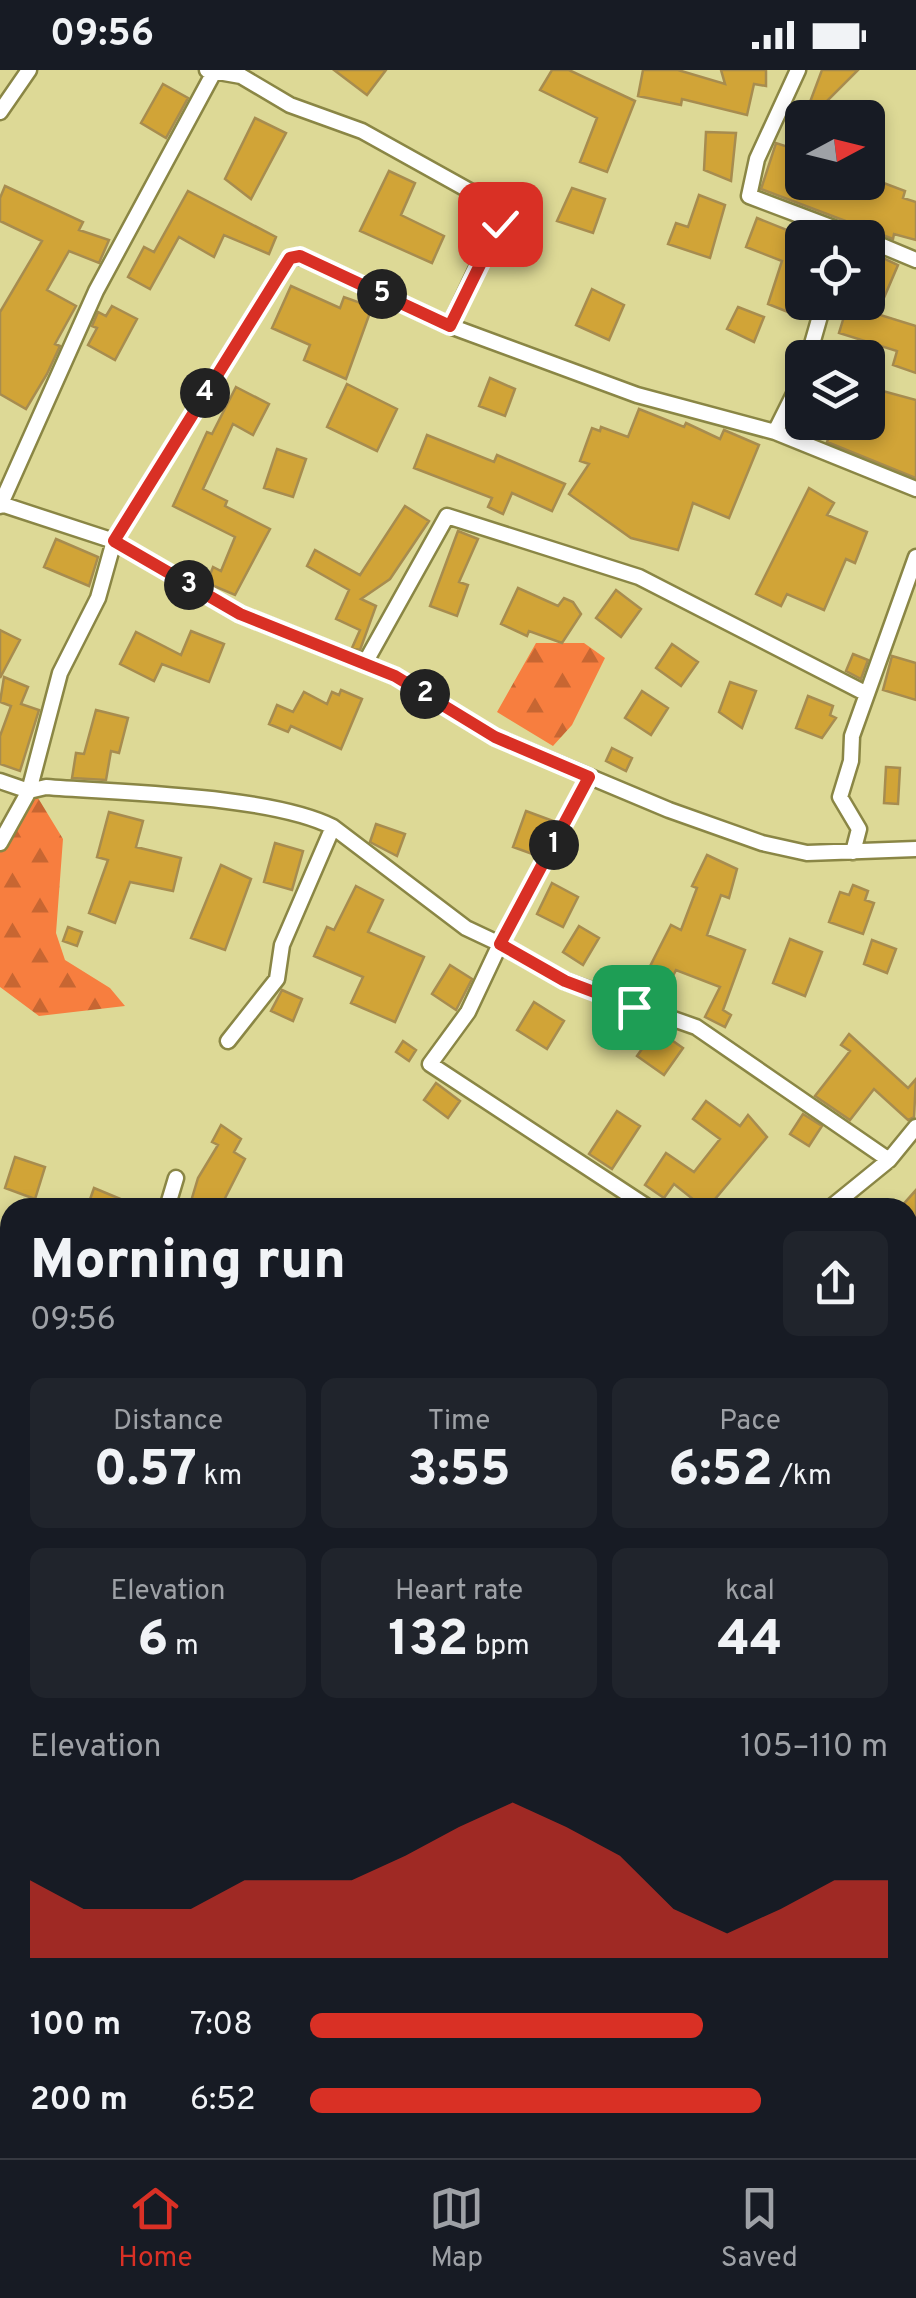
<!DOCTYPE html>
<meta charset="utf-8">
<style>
body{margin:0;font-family:Overpass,sans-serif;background:#20242c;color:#f1f3f6;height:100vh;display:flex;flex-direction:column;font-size:38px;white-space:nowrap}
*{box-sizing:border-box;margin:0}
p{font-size:32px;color:#9ea1a6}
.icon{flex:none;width:55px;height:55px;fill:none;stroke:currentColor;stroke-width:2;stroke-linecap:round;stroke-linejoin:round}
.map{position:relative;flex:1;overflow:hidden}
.drawer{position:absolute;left:0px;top:1128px;width:918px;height:962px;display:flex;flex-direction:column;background:#171b24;border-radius:30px 30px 0 0;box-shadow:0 5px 15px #0003}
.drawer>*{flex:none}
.needle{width:65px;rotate:83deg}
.fabs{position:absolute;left:785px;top:30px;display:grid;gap:20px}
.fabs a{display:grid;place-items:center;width:100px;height:100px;border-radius:15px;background:#171b24;box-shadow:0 5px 15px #0003;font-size:50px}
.pin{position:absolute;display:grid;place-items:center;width:85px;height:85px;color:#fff;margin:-42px;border-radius:20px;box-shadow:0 5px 15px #0006}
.km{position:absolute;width:50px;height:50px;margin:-25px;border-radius:50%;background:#222;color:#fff;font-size:28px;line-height:50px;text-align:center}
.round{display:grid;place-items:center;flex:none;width:105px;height:105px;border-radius:15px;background:#20242c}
.overview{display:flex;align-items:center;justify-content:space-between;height:170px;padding:0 30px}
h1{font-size:55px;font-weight:800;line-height:75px}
.metrics{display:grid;grid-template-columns:repeat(3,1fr);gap:15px;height:170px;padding:10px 30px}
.metrics div{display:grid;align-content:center;border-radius:15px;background:#20242c;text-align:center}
.metrics b{font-size:50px;font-weight:800}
.metrics small{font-size:28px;font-weight:400}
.metrics p{font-size:28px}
.chart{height:280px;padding:20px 30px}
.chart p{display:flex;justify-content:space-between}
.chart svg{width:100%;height:180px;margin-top:10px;fill:#d93025;opacity:.7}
ul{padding:0 30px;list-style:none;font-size:32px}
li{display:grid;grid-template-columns:160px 120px 1fr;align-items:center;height:75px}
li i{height:25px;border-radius:12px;background:#d93025}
.status{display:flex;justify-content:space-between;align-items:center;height:70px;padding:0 50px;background:#171b24;direction:ltr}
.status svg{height:28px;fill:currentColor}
.dock{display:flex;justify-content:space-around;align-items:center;height:140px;border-top:2px solid #363941;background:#171b24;font-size:28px;color:#9ea1a6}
.dock a{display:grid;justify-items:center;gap:5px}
.dock .current{color:#d93025}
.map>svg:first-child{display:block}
.forest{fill:url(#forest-firs)}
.building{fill:#d1a437;stroke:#a78c4f;stroke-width:2.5}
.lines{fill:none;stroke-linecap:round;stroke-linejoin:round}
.street-casing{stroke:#8a8645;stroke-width:19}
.street{stroke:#fff;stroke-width:14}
.route-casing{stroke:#fff;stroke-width:20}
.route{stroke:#d93025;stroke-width:12}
</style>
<div class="status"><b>09:56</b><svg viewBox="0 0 49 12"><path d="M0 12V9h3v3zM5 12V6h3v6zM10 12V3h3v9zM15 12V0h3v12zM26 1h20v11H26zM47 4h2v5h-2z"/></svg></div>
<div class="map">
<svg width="916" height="2088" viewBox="0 0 916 2088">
<defs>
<pattern id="forest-firs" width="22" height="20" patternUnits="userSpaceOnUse" patternTransform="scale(2.5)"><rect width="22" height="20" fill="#f77e3f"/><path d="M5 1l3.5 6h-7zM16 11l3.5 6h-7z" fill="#c76632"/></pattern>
</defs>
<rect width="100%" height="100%" fill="#ddd996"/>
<!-- forest -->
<path class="forest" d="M536 573H584L605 588 572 655 553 676 497 642Z
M35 723 63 769 56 863 65 890 110 918 125 936 39 946 0 917V778Z"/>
<!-- building -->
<path class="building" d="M334 0H386L367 25Z
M552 0H569L635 31 607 102 580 92 597 48 540 20Z
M643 0H678L725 14 721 0H766V16L754 14 747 45 682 29 681 35 638 26Z
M822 0H858L810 48H804Z
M163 14 188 28 166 68 141 53Z
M800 42 802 112H868V107L905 121 903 128 916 132V170L894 164 893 169 761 119 776 73 788 77Z
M255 48 286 63 251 129 225 109Z
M706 62 736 63 731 111 704 100Z
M389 101 415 113 401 145 444 166 432 193 360 161Z
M5 116 83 152 79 160 109 170 99 193 69 181 47 220 76 236 55 274 60 276 47 304 26 339 0 324V242L42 171 0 151V128Z
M572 118 605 129 593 163 557 151Z
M188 121 276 167 269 184 224 165 214 187 179 167 150 219 128 207 144 177 154 182Z
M699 125 725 135 710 188 668 174 676 153 688 157Z
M757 148 802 166V231L798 246 768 234 782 191 746 177Z
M868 181 898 195 877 244 916 256V303L893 295 897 281 839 263 847 237 868 232Z
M291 216 340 238 344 227 372 237 346 309 304 290 310 275 272 258Z
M592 219 624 235 609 270 576 255Z
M112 236 137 249 115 290 88 275 97 258 92 256 98 242 106 246Z
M738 237 764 247 754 272 727 259Z
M490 308 515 319 505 346 479 336Z
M347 314 397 339 377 381 327 357Z
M236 317 269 334 253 365 233 354 203 419 227 431 225 436 270 459 235 525 207 513 213 497 221 501 235 467 173 436 207 362 212 364Z
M868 317 916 330V408L827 372 835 352 868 360Z
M639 339 684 357 686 353 720 369 724 360 759 375 729 448 693 433 678 480 631 468 569 424 589 394 580 391 592 358 600 361 601 357 628 367Z
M427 365 494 392 497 385 565 414 552 441 512 423 503 444 488 437 492 428 414 398Z
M277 379 306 389 293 427 264 418Z
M809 418 834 433 827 445 867 462 855 493 846 489 824 540 787 524 781 536 756 524Z
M405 436 429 451 390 509 361 529 376 536 360 580 352 578 360 560 336 549 349 520 307 496 315 480 360 505Z
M458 461 478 469 459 512 468 515 457 546 430 536Z
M56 469 98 487 89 516 44 497Z
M518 518 558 536 564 528 573 532 581 544 562 573 529 561 527 566 501 554Z
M616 520 641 539 621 567 596 548Z
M0 560 20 570 0 608Z
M191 561 224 574 209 612 162 594 154 611 120 594 136 562 181 585Z
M672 574 698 592 681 616 656 598Z
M853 584 868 590 861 609 846 601Z
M892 586 916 593V630L883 620Z
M4 607 28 617 21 634 39 640 20 701 0 694V666L11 636 0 632Z
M730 612 756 621 742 658 719 642Z
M341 620 362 629 341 679 291 656 288 662 269 654 277 635 293 642 304 622 327 634 332 622 339 625Z
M642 621 668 638 651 665 625 648Z
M808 626 833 636 830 645 836 648 822 668 796 658Z
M96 640 128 648 119 683 111 681 106 710 72 708 76 683 84 684Z
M612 678 632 688 626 701 606 691Z
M886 697 900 698 898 734 884 733Z
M526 741 553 751 535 785 513 777Z
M109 742 143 751 136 777 181 788 173 821 130 812 115 853 89 843 108 790 97 787Z
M376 754 405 764 397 786 370 772Z
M275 773 303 781 292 820 264 812Z
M707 785 737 799 729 828 721 825 707 865 745 880 723 940 731 945 725 957 705 947 720 917 676 900 659 933 637 922 671 855 681 860 697 818 692 816Z
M221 795 251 809 225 880 191 868Z
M552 813 578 827 563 857 537 844Z
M853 815 868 821 865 830 874 833 863 864 829 852 840 822 849 825Z
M356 816 383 830 368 862 424 887 395 952 351 933 363 907 314 886 327 857 334 860Z
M579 856 599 868 583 895 563 882Z
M68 857 82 862 77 876 63 871Z
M790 869 822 882 805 926 773 913Z
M872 870 896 879 887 903 864 894Z
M450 895 472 909 456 940 432 924Z
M282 920 302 929 293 951 271 941Z
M534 932 564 951 547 979 517 960Z
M656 959 683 978 664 1005 637 986Z
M849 964 908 1018 916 1009 914 1047 908 1050 874 1019 850 1050 815 1026 850 981 841 975Z
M403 971 416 980 409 991 396 982Z
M436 1013 460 1031 448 1048 424 1030Z
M706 1031 740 1056 748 1045 767 1067 716 1128 727 1138H704L674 1114 664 1128 645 1115 666 1083 694 1102 720 1069 693 1049Z
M617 1041 640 1056 612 1099 589 1084Z
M803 1044 822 1056 809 1076 790 1064Z
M221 1055 241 1069 234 1082 245 1089 220 1138H189L198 1108 218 1075 212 1072Z
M15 1087 45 1097 35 1129 5 1118Z
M94 1118 140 1137V1138H87Z
M916 1120V1153L908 1145V1138H900Z"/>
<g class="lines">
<defs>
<path id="street" d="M798 0 757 89 749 126 860 168
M0 42 29 0
M868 170 916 190
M450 256 637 325 775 362
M808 288 824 232
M802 308 775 362 916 419
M1 434 114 471 240 544 395 606 495 667 669 740 762 773 807 783 916 779
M0 436 96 221 213 4
M365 593 447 446 639 507 865 623
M0 711 29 721 46 717C120 723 270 725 333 757
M0 773 29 721 60 603 98 528 114 471 289 189 300 186 450 256 504 140 362 61 290 35 241 6 207 0
M853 782 859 759 840 727 851 691 852 666 916 487
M228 971 277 909 282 875 333 757 466 858 500 874 589 707
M167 1138 176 1108
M649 1138 430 994 468 942 500 874 565 911 696 957 889 1090
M830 1138 889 1090 916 1057
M0 1538 10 1521
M0 1672 10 1673
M908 1890 916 1892
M0 1894 10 1919
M1 2022 10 2008
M213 2088 218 2080
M420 2088 425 2080
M604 2088 608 2080"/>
</defs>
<!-- street casing -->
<use href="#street" class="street-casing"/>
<!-- street -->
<use href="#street" class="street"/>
</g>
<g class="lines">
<defs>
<path id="route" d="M500 154 450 256 300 186 290 188 114 471 240 544 395 606 495 667 589 707 500 874 565 911 634 937"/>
</defs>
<!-- route casing -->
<use href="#route" class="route-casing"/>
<!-- route -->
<use href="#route" class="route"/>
</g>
</svg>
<div class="fabs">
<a><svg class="needle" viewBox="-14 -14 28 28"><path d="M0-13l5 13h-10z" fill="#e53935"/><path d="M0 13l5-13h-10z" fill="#9ea1a6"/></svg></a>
<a><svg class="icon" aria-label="locate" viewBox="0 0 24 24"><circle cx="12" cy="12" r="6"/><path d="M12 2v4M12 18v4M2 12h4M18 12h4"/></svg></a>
<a><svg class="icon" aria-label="layers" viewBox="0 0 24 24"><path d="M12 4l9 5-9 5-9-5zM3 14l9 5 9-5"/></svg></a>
</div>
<div class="pin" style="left:634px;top:937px;background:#1e9e55"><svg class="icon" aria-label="arrive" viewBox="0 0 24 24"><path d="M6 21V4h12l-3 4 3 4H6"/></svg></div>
<div class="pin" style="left:500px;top:154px;background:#d93025"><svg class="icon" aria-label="check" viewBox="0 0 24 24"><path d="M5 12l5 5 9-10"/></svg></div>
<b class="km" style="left:554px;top:775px">1</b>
<b class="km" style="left:425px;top:624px">2</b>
<b class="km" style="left:189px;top:515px">3</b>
<b class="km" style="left:205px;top:323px">4</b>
<b class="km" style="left:382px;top:224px">5</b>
<section class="drawer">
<div class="overview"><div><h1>Morning run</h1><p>09:56</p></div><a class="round"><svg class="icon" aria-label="share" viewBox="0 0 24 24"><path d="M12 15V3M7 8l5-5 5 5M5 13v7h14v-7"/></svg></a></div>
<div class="metrics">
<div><p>Distance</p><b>0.57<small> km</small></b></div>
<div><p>Time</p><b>3:55</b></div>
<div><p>Pace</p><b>6:52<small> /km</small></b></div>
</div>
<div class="metrics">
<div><p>Elevation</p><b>6<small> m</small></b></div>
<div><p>Heart rate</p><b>132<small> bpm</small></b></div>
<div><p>kcal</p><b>44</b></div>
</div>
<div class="chart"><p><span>Elevation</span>105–110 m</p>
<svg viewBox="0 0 160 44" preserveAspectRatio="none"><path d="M0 44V25L10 32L20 32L30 32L40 25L50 25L60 25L70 19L80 12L90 6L100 12L110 19L120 32L130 38L140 32L150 25L160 25V44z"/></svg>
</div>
<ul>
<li><b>100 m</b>7:08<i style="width:68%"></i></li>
<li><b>200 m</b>6:52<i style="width:78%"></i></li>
</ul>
</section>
</div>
<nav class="dock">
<a class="current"><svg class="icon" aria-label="home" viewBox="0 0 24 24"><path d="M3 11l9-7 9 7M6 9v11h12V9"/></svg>Home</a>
<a><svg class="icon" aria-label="map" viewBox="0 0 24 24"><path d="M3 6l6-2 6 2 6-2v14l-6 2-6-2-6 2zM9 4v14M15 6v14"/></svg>Map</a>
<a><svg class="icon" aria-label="saved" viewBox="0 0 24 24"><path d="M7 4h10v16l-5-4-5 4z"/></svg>Saved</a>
</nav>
